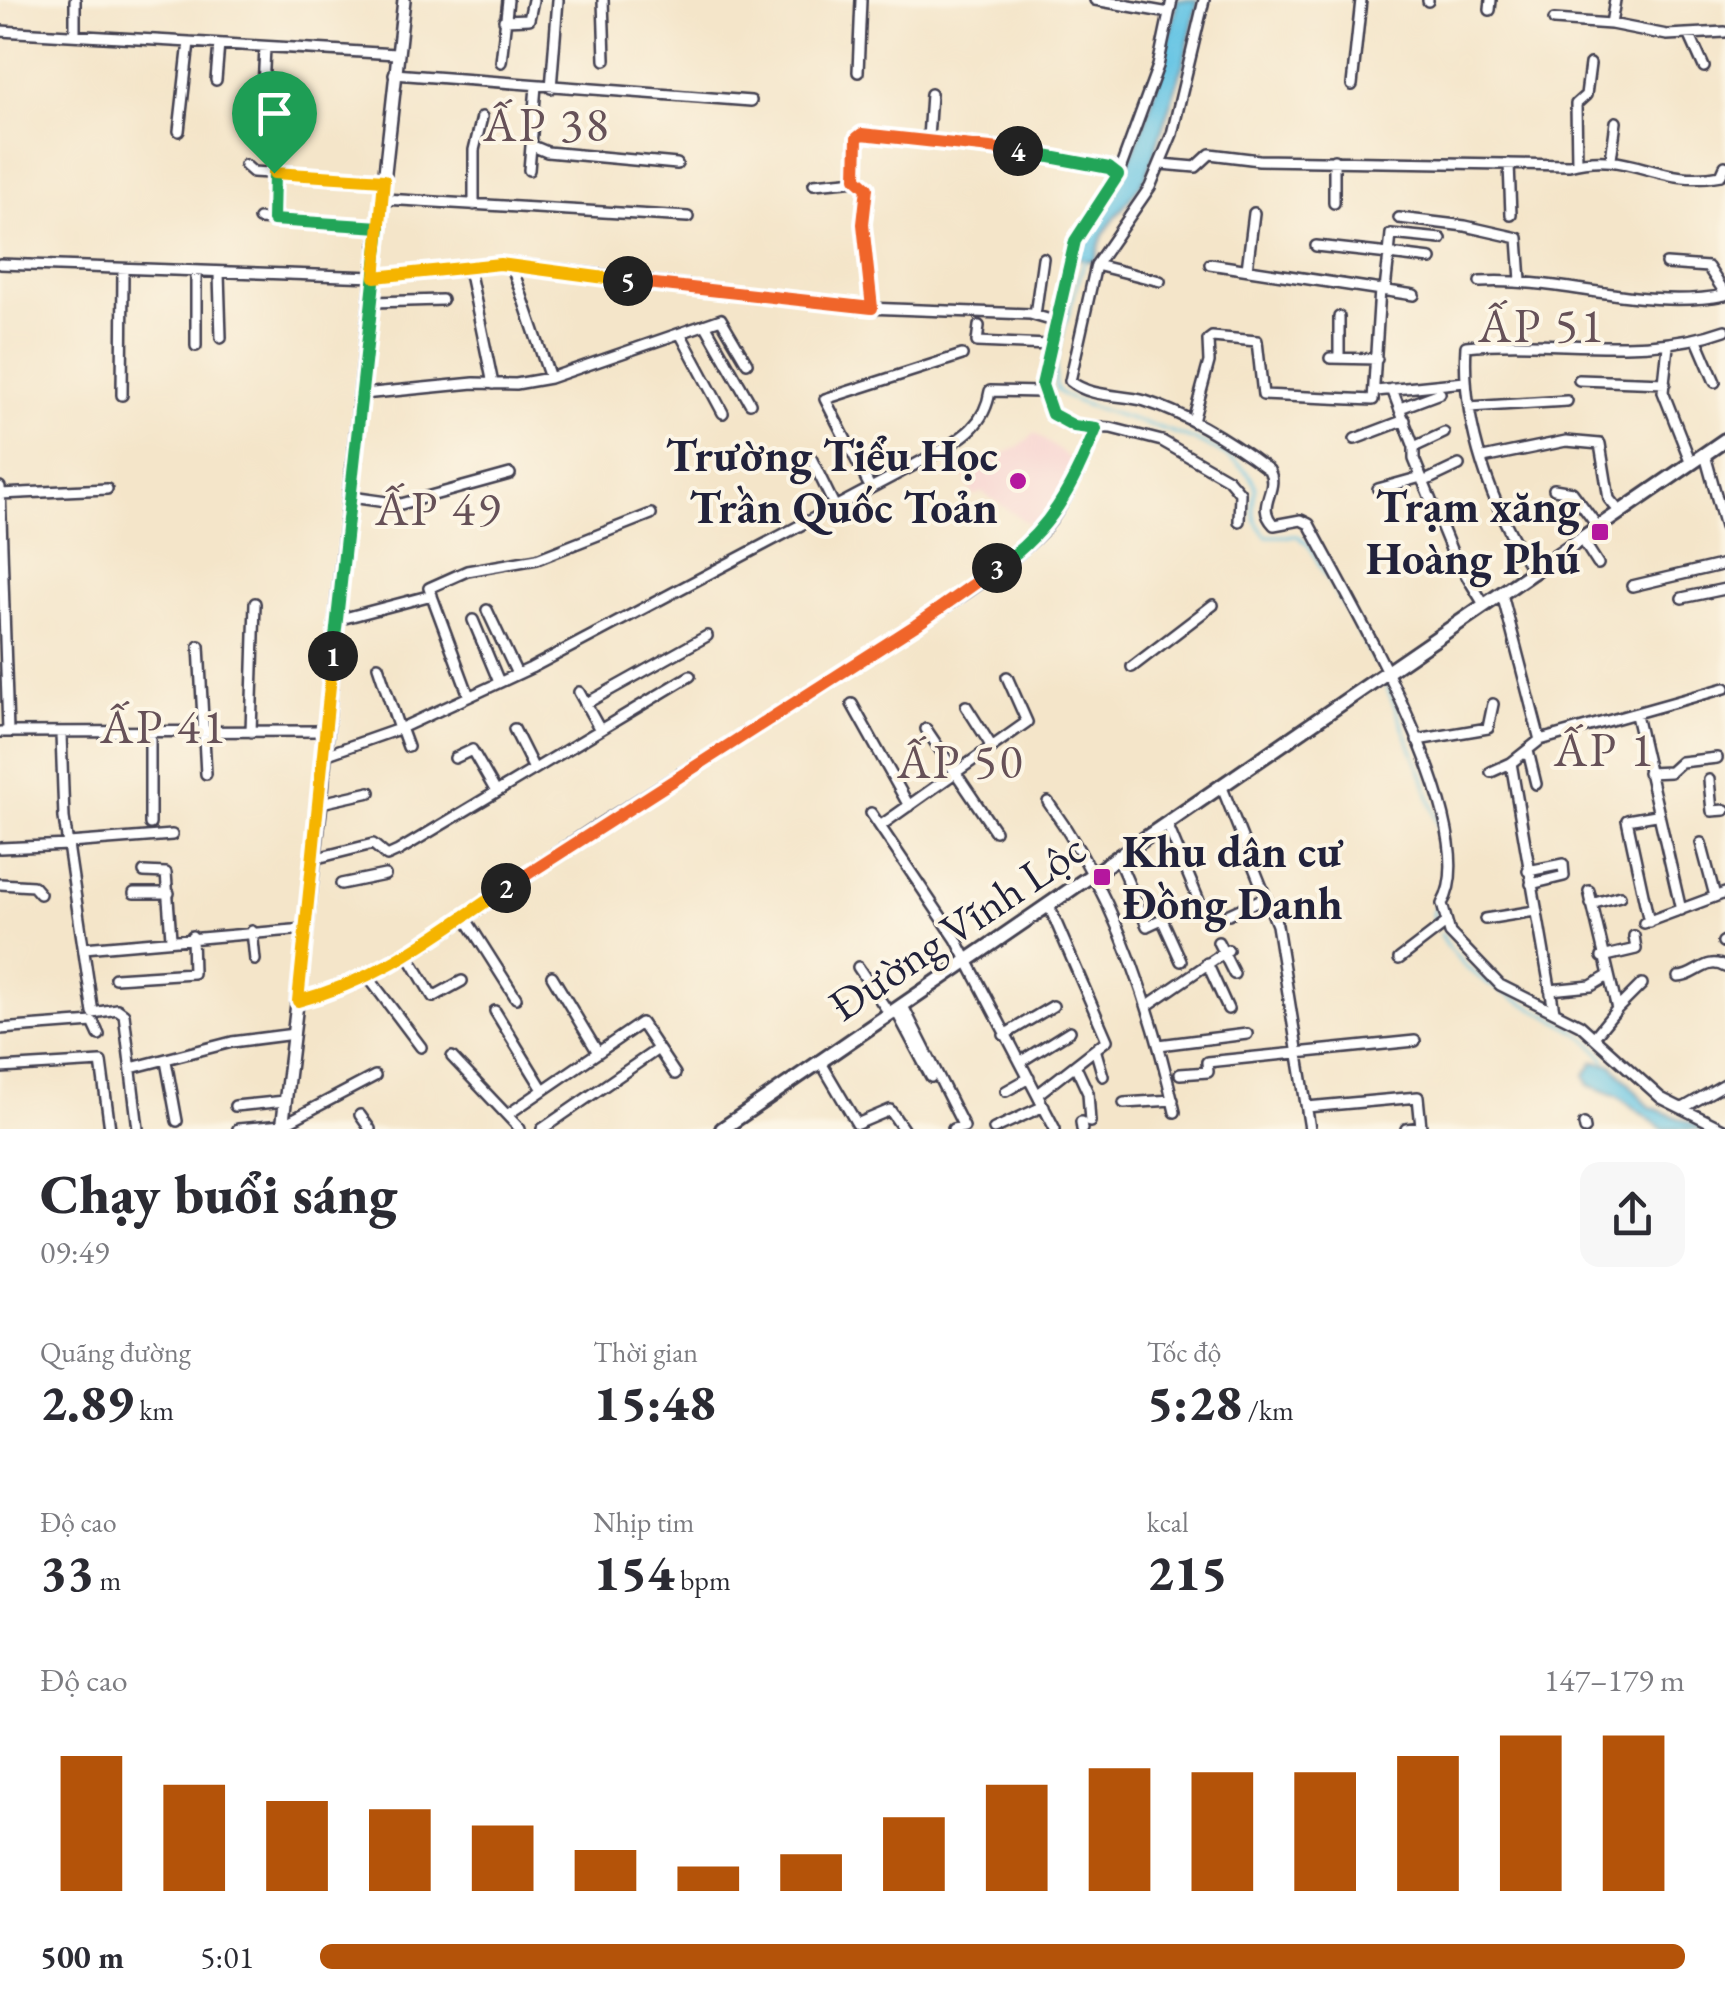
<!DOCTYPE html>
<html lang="vi">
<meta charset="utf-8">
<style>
body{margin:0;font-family:"EB Garamond",serif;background:#f7f7f7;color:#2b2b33;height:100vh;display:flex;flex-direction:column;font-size:38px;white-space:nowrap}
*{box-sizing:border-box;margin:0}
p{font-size:32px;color:#7c7c81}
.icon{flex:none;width:55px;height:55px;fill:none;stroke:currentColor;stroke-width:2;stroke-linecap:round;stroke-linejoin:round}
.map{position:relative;height:1129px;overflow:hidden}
.panel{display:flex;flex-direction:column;background:#fff;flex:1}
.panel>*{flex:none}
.pin{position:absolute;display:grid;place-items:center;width:85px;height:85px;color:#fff;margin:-102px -42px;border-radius:50% 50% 50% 0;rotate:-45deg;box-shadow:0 0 10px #0007}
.pin .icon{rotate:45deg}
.km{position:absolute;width:50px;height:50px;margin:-25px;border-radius:50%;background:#222;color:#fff;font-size:28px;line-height:50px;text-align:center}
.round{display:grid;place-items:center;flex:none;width:105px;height:105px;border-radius:20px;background:#f7f7f7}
.overview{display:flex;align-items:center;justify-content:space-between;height:170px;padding:0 40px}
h1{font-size:55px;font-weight:800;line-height:75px}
.figures{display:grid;grid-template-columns:repeat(3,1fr);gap:15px;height:170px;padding:10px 40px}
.figures div{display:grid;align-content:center}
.figures b{font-size:50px;font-weight:800}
.figures small{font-size:28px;font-weight:400}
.figures p{font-size:28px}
.chart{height:280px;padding:20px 40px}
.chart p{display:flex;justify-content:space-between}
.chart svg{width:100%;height:180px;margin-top:10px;stroke:#b45309;stroke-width:6}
ul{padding:0 40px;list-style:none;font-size:32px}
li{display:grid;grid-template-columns:160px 120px 1fr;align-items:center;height:75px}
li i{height:25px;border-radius:12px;background:#b45309}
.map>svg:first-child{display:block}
.built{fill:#f7d0cf}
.water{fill:#66c5e4;stroke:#447490;stroke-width:2.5}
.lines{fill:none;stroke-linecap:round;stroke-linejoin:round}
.stream{stroke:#66c5e4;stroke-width:2.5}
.minor-casing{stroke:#423f50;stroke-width:14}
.tertiary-casing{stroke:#423f50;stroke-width:16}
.secondary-casing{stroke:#423f50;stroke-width:18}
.minor{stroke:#fff;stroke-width:9}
.tertiary{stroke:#fff;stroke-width:11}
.secondary{stroke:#fff;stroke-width:12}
.split-1-casing{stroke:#fff;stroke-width:20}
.split-2-casing{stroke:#fff;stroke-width:20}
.split-3-casing{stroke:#fff;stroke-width:20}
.split-4-casing{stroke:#fff;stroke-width:20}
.split-5-casing{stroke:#fff;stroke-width:20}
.split-6-casing{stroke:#fff;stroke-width:20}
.split-1{stroke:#22a559;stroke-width:12}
.split-2{stroke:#f5b400;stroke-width:12}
.split-3{stroke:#f0652b;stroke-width:12}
.split-4{stroke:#22a559;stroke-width:12}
.split-5{stroke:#f0652b;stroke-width:12}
.split-6{stroke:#f5b400;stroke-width:12}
.poi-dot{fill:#b5179e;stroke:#fcf5e5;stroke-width:4}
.labels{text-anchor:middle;stroke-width:8;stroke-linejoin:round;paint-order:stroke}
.poi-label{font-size:45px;font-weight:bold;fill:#22223b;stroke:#fcf5e5;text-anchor:end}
.street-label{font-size:45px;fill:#22223b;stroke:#fcf5e5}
.neighbourhood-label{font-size:48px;letter-spacing:2.5px;fill:#665158;stroke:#fcf5e5}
</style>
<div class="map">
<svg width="1725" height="1129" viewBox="0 0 1725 1129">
<rect width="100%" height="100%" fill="#fcf5e5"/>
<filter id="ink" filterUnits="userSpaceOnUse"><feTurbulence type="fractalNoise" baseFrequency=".01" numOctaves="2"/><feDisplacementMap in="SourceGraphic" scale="20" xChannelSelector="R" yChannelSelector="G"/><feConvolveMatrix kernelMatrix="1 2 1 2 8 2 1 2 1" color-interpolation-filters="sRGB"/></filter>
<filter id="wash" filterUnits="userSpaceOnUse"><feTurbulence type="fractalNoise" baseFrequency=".0048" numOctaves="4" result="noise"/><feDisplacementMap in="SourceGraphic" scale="40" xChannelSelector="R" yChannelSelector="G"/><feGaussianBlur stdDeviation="2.25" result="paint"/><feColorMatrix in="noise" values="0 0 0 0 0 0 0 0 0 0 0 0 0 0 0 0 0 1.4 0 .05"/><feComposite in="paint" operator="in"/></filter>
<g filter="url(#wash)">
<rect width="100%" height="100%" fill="#f4e5c9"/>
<!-- built -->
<path class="built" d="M1035 433 1077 464 1059 505 1039 531 982 492 973 496 962 470 1019 447Z"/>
<!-- water -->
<path class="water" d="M1177 0H1198L1183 66 1146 177 1103 234 1094 262 1075 257C1084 229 1104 210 1118 184 1148 127 1165 63 1177 0Z
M1593 1062 1612 1065 1650 1107 1707 1129H1663L1617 1096 1589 1085 1585 1075Z"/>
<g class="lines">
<!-- stream -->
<path class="stream" d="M1085 258C1077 288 1050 360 1056 387 1063 413 1237 429 1256 488 1250 509 1252 519 1266 536H1298L1309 546 1375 662
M1387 687 1423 777 1444 846
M1437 927 1433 914 1441 892
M1441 934C1477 1004 1578 1011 1605 1061"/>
</g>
</g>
<g filter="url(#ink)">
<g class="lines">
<defs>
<path id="minor" d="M603 0 605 60
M1095 0 1169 13
M1172 0 1158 66 1118 175 1075 241 1041 392 1058 419 1074 426 1111 428 1162 441 1228 479 1240 493 1239 521
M1204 0 1172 134 1150 187 1096 265 1070 381C1091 398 1121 394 1145 401 1189 415 1233 443 1269 470 1280 491 1254 505 1274 525L1301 520 1309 524C1347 598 1487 829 1442 904L1450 933 1500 985 1580 1025 1661 1098 1723 1129
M1428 1V0
M1490 10 1491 0
M504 20 529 19 533 0
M1554 20 1611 24 1667 35 1725 32
M1611 24 1615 0
M0 31 396 54
M75 35V0
M1690 36 1704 67
M501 62 508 0
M858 72 861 0
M394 74 751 101
M216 80 219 44
M1352 85 1361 0
M551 88 558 0
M179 131 189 42
M261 131 265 47
M928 138 931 94
M535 147 547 152 677 164
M1611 159 1616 122
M1334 160V203
M1577 163 1576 104 1586 95 1590 64
M1161 164 1196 167 1210 154 1259 160 1569 165C1630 148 1659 188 1721 175L1725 166
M1509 164 1511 215
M245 165 253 172 385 180
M529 170 536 86
M814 184 857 180
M384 199 688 217
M474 205V150L482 117
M1399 218 1465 226 1518 238 1521 281
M259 219 380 227
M273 220 274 173
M1316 246 1389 254 1391 234 1441 239
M0 264 375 277 511 264 866 308 1030 314 1054 321
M511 264 550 378
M1210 264 1414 295
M1666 264 1708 267 1725 293
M1096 265 1160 281
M469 269 493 384
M1247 269 1254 213
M219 274 221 338
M1480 282C1560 277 1644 311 1725 295
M1385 290 1389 254 1431 259
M373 302 442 300
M872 308 863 224 867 188 856 178 857 139 862 134 1003 148 1109 168 1118 175
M1035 315 1043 258
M1339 317V358
M706 326 750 403
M979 326 977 342 1050 345
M681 335 723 413
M1697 340 1715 382
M196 346V272
M1668 346 1663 392 1691 463
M1330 358 1377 359
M1579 380 1665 383
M1392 389 1414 447V459L1452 552 1485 606
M1376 391 1465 382
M363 394 474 383 516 384 550 378 721 319 747 363
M122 395 123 269
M1469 407 1567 401
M1400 408 1440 393
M1193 421 1209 362 1208 340 1212 337 1257 341 1263 395 1373 400 1380 289
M1355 439 1405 420
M1414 447 1444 433
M1705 455 1725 527
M811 458 835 507
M1483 458 1566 441 1600 444 1609 499 1620 512
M1423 482 1459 465
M0 487 8 731
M870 487 825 399 962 355
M1378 489 1421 477
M1554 489 1572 492 1598 527
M0 494 107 489
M351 497 401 504 510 474
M1582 539 1598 564
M1534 573C1492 510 1461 422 1466 346 1553 337 1642 360 1725 330
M1632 586 1725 564
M1502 594 1540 740 1725 688
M1682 598 1725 589
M487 610 517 674
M337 620 432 595
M473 620 499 682
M199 646 206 774
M378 666 399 729
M1132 667 1213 605
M579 692 599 728
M469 696 429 588 467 571 537 559 651 514
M585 704 707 636
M852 704 909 806
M966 706 992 747
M1636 715 1681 910
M401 728 408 747
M514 729 533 767
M926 729 995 831
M0 732 327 731
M251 732 255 603
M61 734 64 818 93 1013 117 1009 124 1014 138 1129
M1417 740 1488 728 1493 704
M1528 751 1536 784
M325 755 399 729 531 668 935 454C964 437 985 424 990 391L1041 392
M455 758 472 750 495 790
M1511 763 1554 1011
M1491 772 1511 763 1540 740
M1648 773 1670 772 1681 762 1717 758
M1709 780 1712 811 1725 810
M1221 785 1277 925 1310 1129
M1048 802C1113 892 1151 1004 1175 1112
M321 803 370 792
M871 813 956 939 1055 1129
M150 824V732
M1167 824 1209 925
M880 826 1027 722 1007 677
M69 843 172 835
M1701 843 1715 896
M0 848 69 845
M313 859 373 844 387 856 398 851 690 676
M1118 859 1147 926 1162 919 1181 961
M1528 871 1563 864 1564 876 1531 884
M144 872 166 873 171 938
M0 884 33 886 40 894
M341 884 385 875
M1589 891 1617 1009 1595 1036
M134 893H169
M1591 904 1620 896
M1229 914 1264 898
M464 916 516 998
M1485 919 1535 911
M1649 922 1627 820 1656 815
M1644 923 1725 893
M252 931 255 960
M1218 942 1234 974
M1723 942 1725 941
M84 948 305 929
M409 957 433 997 462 981
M1602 957 1636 949 1634 936
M1399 959 1446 923
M1207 963 1228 1009
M858 967 889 1013
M552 976 597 1051
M1678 977C1696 977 1706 956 1725 967
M115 978 193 973 192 936
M369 978 421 1047
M1550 990 1591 986 1608 976
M298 1001C414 971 503 885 603 822 693 766 783 710 872 653 926 619 987 584 1034 540 1065 511 1080 467 1096 429
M902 1004 964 1127 953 1129
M1148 1005 1228 950
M895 1009 931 1077
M1617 1009 1642 984
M495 1011 542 1088
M0 1029 93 1022 99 1035
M1004 1035 1053 1006
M1159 1045 1247 1034
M1096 1052 1103 1076
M452 1057 520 1129
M166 1061 177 1121
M820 1061 857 1124 890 1110 903 1129
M1020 1062 1070 1031
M1076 1067 1088 1093 1090 1122
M0 1068 101 1062 110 1129
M131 1068 232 1042 294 1034
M1180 1074 1208 1072 1207 1062 1415 1041
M1006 1091 1029 1078
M1038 1094 1107 1040 1049 906
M1124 1103 1173 1100
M235 1106 285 1101
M1307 1107 1418 1097 1421 1127 1406 1129
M1683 1108 1725 1084
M360 1115 370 1129
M507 1115 641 1023 675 1074
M1081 1122 1082 1129
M1584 1124 1585 1129
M238 1129 282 1125 375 1076
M542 1129 658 1049
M994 1129 1044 1106"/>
<path id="tertiary" d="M282 1129 321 803 338 599 404 0"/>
<path id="secondary" d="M722 1129 1725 440"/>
</defs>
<!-- minor casing -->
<use href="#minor" class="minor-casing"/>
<!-- tertiary casing -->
<use href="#tertiary" class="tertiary-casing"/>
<!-- secondary casing -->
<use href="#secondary" class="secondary-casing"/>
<!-- minor -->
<use href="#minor" class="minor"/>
<!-- tertiary -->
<use href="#tertiary" class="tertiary"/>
<!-- secondary -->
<use href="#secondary" class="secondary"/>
</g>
</g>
<g class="lines" filter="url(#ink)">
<defs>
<path id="split-1" d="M274 173 273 220 380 227 333 656"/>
<path id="split-2" d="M333 656 298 1001C383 979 435 935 506 888"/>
<path id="split-3" d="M506 888 916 625 997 568"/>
<path id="split-4" d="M997 568C1053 528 1070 490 1096 429L1074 426 1052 414 1042 385 1075 241 1118 175 1109 168 1018 151"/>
<path id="split-5" d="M628 281 872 308 863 224 867 188 856 178 857 138 862 134 1018 151"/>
<path id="split-6" d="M274 173 384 180 375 277 500 264 628 281"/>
</defs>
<!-- split-1 casing -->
<use href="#split-1" class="split-1-casing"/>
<!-- split-2 casing -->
<use href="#split-2" class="split-2-casing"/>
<!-- split-3 casing -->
<use href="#split-3" class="split-3-casing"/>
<!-- split-4 casing -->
<use href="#split-4" class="split-4-casing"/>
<!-- split-5 casing -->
<use href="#split-5" class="split-5-casing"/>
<!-- split-6 casing -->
<use href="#split-6" class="split-6-casing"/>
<!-- split-1 -->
<use href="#split-1" class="split-1"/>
<!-- split-2 -->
<use href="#split-2" class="split-2"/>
<!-- split-3 -->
<use href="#split-3" class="split-3"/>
<!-- split-4 -->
<use href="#split-4" class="split-4"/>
<!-- split-5 -->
<use href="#split-5" class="split-5"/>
<!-- split-6 -->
<use href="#split-6" class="split-6"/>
</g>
<!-- markers -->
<g class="poi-dot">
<circle cx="1018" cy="481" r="10"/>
<rect x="1590" y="522" width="20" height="20" rx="5"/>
<rect x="1092" y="867" width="20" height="20" rx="5"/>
</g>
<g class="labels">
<!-- poi labels -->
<g class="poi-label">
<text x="998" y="471">Trường Tiểu Học<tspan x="998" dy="52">Trần Quốc Toản</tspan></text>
<text x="1580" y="522">Trạm xăng<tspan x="1580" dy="52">Hoàng Phú</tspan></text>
<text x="1122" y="867" text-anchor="start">Khu dân cư<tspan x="1122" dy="52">Đồng Danh</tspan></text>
</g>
<!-- street labels -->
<g class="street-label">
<text transform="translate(957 926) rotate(-34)" y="16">Đường Vĩnh Lộc</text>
</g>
<!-- neighbourhood labels -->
<g class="neighbourhood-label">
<text x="547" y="141">ẤP 38</text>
<text x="1542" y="342">ẤP 51</text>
<text x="439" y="525">ẤP 49</text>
<text x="164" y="743">ẤP 41</text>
<text x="1605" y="766">ẤP 1</text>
<text x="961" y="778">ẤP 50</text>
</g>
</g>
</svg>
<div class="pin" style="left:274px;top:173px;background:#1e9e55"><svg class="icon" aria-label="arrive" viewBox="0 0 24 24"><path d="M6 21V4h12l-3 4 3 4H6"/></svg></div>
<b class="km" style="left:333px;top:656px">1</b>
<b class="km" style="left:506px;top:888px">2</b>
<b class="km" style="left:997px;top:568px">3</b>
<b class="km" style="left:1018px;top:151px">4</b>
<b class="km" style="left:628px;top:281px">5</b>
</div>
<section class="panel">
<div class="overview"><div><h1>Chạy buổi sáng</h1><p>09:49</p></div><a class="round"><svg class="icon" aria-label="share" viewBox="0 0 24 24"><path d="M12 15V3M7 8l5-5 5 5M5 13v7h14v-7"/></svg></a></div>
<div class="figures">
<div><p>Quãng đường</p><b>2.89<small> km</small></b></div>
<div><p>Thời gian</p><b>15:48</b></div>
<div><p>Tốc độ</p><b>5:28<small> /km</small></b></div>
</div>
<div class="figures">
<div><p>Độ cao</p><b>33<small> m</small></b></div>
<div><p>Nhịp tim</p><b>154<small> bpm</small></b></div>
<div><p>kcal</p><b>215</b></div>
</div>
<div class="chart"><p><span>Độ cao</span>147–179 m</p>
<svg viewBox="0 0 160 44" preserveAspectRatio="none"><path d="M5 44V11M15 44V18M25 44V22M35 44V24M45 44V28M55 44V34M65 44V38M75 44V35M85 44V26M95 44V18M105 44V14M115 44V15M125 44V15M135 44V11M145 44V6M155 44V6"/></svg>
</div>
<ul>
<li><b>500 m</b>5:01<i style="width:100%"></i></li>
</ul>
</section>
